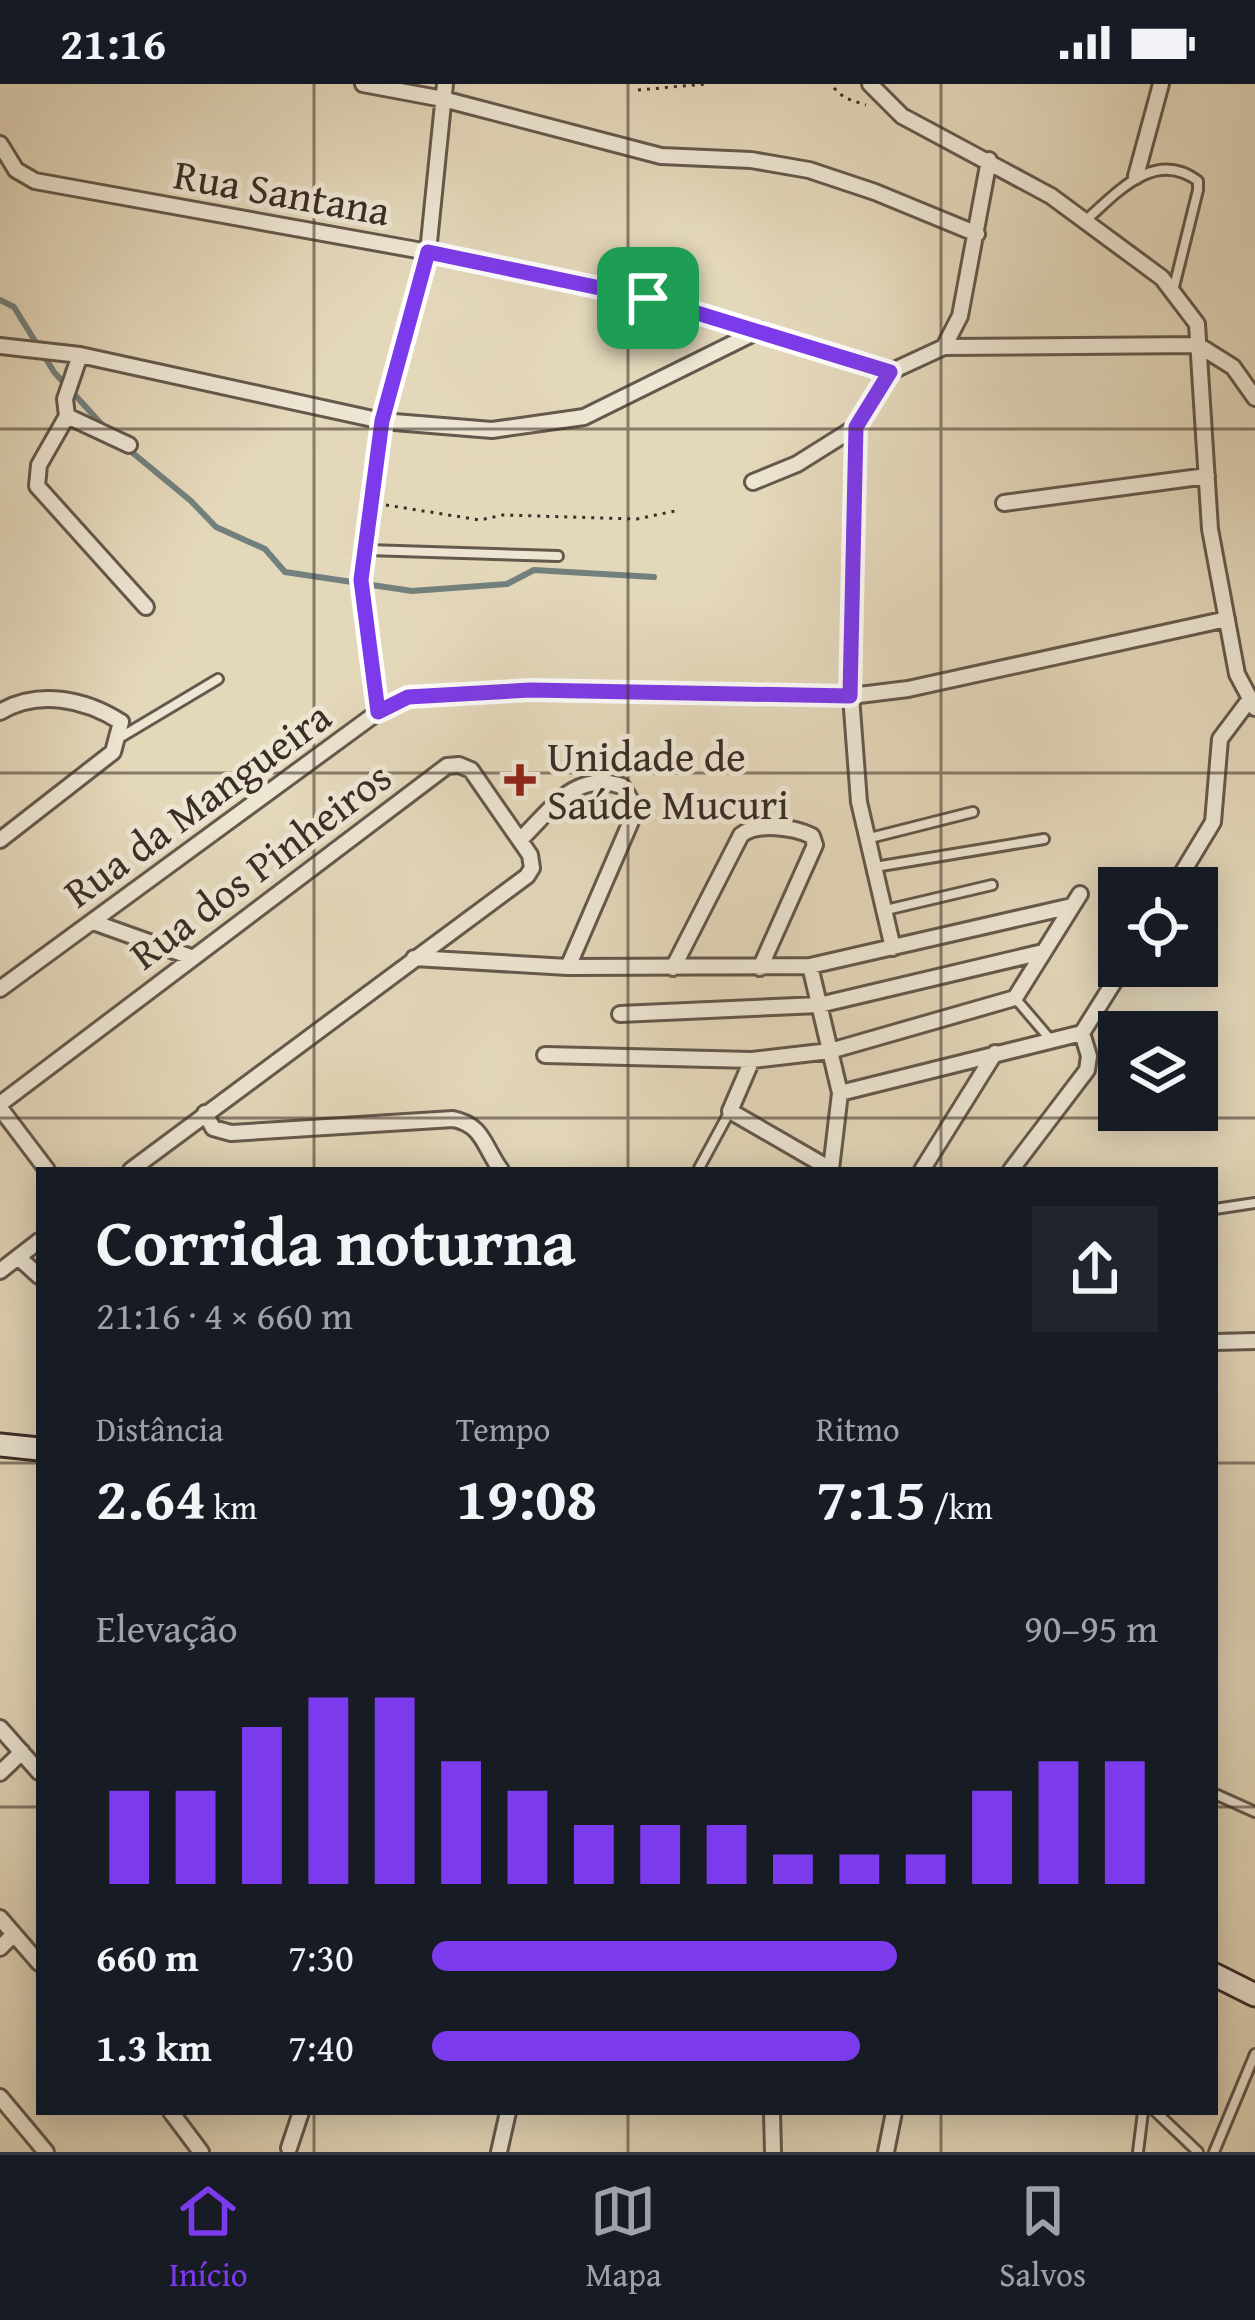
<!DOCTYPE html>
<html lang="pt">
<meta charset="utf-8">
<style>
body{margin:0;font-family:"Gentium Book Plus",serif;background:#20242c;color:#f1f3f6;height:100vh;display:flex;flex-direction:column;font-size:45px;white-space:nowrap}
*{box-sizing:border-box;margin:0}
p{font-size:39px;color:#9ea1a6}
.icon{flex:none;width:66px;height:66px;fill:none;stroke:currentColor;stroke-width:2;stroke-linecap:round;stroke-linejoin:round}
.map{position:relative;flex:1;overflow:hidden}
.details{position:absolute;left:36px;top:1083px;width:1182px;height:948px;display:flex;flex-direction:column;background:#171b24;border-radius:0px;box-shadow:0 6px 30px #0003}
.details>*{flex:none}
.fabs{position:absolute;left:1098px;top:783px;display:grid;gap:24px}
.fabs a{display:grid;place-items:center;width:120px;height:120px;border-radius:0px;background:#171b24;box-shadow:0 6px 30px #0003;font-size:60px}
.pin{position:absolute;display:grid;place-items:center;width:102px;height:102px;color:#fff;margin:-51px;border-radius:24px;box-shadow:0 6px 18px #0006}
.round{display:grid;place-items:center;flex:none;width:126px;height:126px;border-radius:0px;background:#20242c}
.head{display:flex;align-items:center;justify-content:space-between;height:204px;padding:0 60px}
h1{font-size:66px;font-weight:800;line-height:90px}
.metrics{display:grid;grid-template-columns:repeat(3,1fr);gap:18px;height:204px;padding:12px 60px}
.metrics div{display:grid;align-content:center}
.metrics b{font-size:60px;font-weight:800}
.metrics small{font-size:33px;font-weight:400}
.metrics p{font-size:33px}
.chart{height:336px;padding:24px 60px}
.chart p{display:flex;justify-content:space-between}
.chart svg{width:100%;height:216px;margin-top:12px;stroke:#7c3aed;stroke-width:6}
ul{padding:0 60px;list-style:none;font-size:39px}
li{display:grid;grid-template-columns:192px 144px 1fr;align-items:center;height:90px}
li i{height:30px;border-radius:15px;background:#7c3aed}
.status{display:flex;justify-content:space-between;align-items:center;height:84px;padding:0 60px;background:#171b24;direction:ltr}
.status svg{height:33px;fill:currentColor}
.dock{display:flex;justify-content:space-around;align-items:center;height:168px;border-top:3px solid #363941;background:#171b24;font-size:33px;color:#9ea1a6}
.dock a{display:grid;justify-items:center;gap:6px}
.dock .active{color:#7c3aed}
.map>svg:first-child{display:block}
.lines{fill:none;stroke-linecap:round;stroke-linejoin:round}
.stream{stroke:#72817d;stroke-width:6}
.lane-casing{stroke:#65584c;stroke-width:14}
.street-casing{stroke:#65584c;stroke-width:20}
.secondary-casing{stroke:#3b2d27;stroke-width:27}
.path{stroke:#3b2d27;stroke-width:3;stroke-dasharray:3 6;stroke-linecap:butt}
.lane{stroke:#ede6d3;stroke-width:8}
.street{stroke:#ede6d3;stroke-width:14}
.secondary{stroke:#ede6d3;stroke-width:21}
.route-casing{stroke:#fff;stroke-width:24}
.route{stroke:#7c3aed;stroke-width:15}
.grid{fill:none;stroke:#3b2d27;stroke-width:3;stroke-opacity:0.55}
.poi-dot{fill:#8f2418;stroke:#ede6d3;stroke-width:4.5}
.labels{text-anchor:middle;stroke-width:10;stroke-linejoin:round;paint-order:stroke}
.street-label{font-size:42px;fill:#3b2d27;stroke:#ede6d3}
.poi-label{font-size:42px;fill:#3b2d27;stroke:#ede6d3;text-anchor:start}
</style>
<div class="status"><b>21:16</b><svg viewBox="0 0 49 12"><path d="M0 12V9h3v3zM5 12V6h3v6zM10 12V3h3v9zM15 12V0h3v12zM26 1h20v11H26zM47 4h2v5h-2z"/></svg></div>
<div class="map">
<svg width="1255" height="2068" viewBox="0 0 1255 2068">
<rect width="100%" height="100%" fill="#e4d8bb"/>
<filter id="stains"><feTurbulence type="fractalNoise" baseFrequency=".00167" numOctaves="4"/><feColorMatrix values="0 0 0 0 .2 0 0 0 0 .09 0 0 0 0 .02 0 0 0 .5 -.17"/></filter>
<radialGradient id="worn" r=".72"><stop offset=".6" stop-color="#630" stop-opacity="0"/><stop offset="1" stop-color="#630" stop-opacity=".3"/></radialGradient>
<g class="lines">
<!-- stream -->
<path class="stream" d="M0 216 14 223 54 288 105 344
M128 365 191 417 216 443 265 465 285 488 412 507 507 500 534 486 654 493"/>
<defs>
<path id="lane" d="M1085 137C1116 110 1154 64 1198 97V106L1173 207
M367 466 558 472
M116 656 218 595
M870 754 973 728
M875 783 1044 755
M886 826 992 801
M1015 914 1050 955
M698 1086 730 1027
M1215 1125 1255 1119
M1215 1710 1255 1728
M1156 2028 1198 2068
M1138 2068 1143 2028
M1214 2068 1255 1970"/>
<path id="street" d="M363 0 443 15 661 72 751 76 809 86 875 108 977 150
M870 0 902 32 1051 112 1162 194 1197 240 1210 445 1237 590 1255 624
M0 60 16 86 35 97 428 168 648 214 890 288 944 263 1198 261 1233 283 1255 314
M1136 92 1161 0
M0 262 80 271 382 337 492 346 584 333 760 246
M944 263 960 232 989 76
M80 271 65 315 67 332 129 361
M890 288 856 343 851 612 859 718 893 864
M67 332 39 381 37 402 146 523
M753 398 797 380 856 343
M1004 419 1207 392
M0 628C38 605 85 615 121 638L113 668 0 756
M378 628 361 496 382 337 428 168 445 0
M520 756C551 726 575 686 622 702L633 720 632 735 568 883
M1173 804 1213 738 1220 655 1250 615
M93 838 191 873
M414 874 568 883 810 882 1072 822
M810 882 840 1009 831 1085
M673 884 741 751C757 738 794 743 812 752L815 761 760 884
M0 905 378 628 408 613 530 606 851 612 908 605 1227 535
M620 930 819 921 1043 868
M545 971 752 976 830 967 1015 914 1080 810
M752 976 730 1027 832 1086
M840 1009 1082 949 1124 882
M0 1020 447 682 459 681 471 686 530 771 532 784 527 792 131 1086
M0 1024 47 1086
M205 1029 213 1044 231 1049 453 1035C484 1041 484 1064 501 1086
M922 1086 995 969
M1011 1086 1087 986 1089 972 1082 949
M18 1173 39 1192
M0 1187 39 1157
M1215 1258 1255 1257
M0 1644 39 1688
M0 1689 22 1668
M0 1834 39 1879
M0 1864 14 1850
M0 2013 46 2068
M171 2028 201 2068
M772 2028 773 2068
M289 2064 301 2028
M499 2068 508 2028
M886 2068 894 2028"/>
<path id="secondary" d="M0 1361 39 1365
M1215 1891 1255 1911"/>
</defs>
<!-- lane casing -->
<use href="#lane" class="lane-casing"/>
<!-- street casing -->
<use href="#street" class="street-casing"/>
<!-- secondary casing -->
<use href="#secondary" class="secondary-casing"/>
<!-- path -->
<path class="path" d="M834 4 845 14 866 21
M638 6 706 0
M386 421 480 436 503 431 637 435 675 427"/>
<!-- lane -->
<use href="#lane" class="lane"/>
<!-- street -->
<use href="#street" class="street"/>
<!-- secondary -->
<use href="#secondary" class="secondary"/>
</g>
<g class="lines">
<defs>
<path id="route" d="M428 168 648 214 890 288 856 343 850 612 530 606 408 613 378 628 361 496 382 337Z"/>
</defs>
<!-- route casing -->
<use href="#route" class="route-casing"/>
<!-- route -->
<use href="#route" class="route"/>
</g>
<!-- grid -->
<path class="grid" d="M314 0V1086M628 0V1086M941 0V1086M0 345H1255M0 689H1255M0 1034H1255M0 1379H39M1215 1379H1255M0 1723H39M1215 1723H1255M314 2028V2068M628 2028V2068M941 2028V2068"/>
<!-- markers -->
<path class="poi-dot" d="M514 678h12v12h12v12h-12v12h-12v-12h-12v-12h12z"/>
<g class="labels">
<!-- street labels -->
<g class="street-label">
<text transform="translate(282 108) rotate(10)" y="15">Rua Santana</text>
<text transform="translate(197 720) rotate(-36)" y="15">Rua da Mangueira</text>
<text transform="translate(260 781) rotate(-37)" y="15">Rua dos Pinheiros</text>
</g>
<!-- poi labels -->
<g class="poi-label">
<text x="547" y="687">Unidade de<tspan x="547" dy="48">Saúde Mucuri</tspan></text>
</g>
</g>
<rect width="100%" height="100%" filter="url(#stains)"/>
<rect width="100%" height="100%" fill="url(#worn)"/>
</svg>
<div class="fabs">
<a><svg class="icon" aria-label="locate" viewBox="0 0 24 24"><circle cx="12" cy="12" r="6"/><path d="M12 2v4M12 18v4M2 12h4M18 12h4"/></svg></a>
<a><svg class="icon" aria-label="layers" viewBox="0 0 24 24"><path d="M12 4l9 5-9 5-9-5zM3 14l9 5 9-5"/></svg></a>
</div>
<div class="pin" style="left:648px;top:214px;background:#1e9e55"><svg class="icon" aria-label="arrive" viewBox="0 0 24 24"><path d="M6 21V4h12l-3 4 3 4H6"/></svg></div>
<section class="details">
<div class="head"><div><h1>Corrida noturna</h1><p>21:16 · 4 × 660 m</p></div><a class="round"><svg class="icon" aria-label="share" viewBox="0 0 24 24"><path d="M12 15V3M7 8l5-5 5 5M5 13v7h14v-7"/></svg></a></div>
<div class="metrics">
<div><p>Distância</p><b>2.64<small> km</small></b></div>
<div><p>Tempo</p><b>19:08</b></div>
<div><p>Ritmo</p><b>7:15<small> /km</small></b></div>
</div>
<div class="chart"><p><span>Elevação</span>90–95 m</p>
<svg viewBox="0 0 160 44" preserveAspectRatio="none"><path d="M5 44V25M15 44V25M25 44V12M35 44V6M45 44V6M55 44V19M65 44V25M75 44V32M85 44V32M95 44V32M105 44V38M115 44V38M125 44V38M135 44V25M145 44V19M155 44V19"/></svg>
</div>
<ul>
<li><b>660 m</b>7:30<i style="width:64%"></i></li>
<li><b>1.3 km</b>7:40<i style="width:59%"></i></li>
</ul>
</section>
</div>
<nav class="dock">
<a class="active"><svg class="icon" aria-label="home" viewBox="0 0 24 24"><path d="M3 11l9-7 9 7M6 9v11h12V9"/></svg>Início</a>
<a><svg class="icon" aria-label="map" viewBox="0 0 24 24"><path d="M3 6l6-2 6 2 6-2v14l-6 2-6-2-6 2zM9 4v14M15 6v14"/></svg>Mapa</a>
<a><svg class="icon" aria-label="saved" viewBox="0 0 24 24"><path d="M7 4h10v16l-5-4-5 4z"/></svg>Salvos</a>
</nav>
